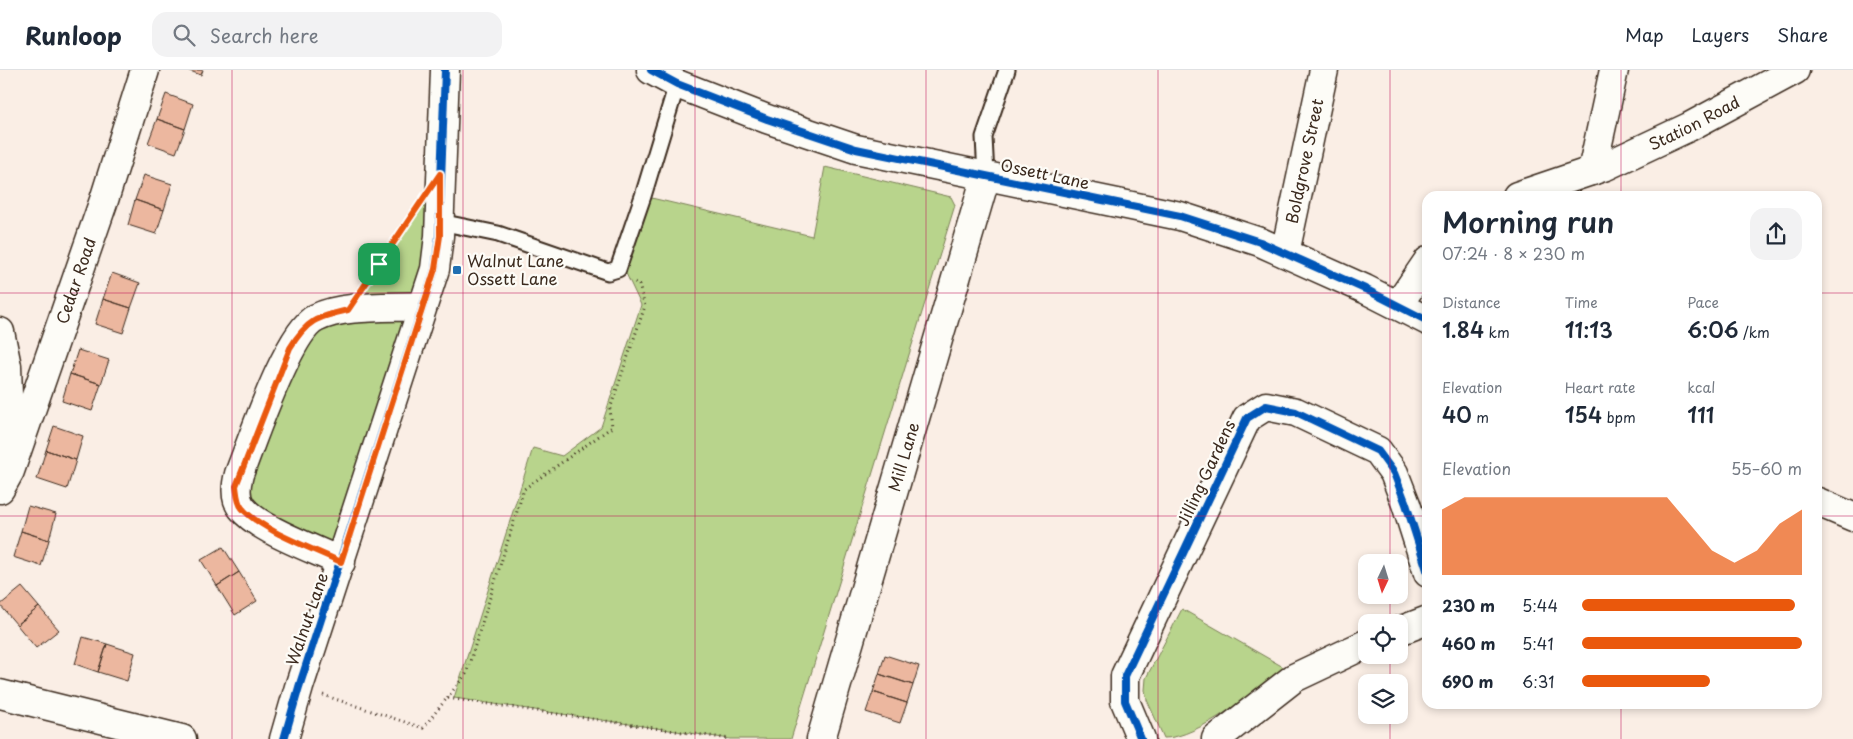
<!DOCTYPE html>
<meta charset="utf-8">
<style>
body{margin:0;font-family:"Playpen Sans",sans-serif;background:#f2f2f3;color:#1f2937;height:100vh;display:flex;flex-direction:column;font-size:19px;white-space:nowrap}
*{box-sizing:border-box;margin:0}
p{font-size:16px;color:#747a83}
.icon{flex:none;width:28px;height:28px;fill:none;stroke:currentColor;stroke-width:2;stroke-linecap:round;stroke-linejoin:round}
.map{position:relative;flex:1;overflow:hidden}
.drawer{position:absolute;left:1422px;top:121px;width:400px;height:518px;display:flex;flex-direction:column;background:#fff;border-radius:15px;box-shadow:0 2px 8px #0003}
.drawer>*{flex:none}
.needle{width:32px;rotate:184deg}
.tools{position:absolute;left:1358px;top:484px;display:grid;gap:10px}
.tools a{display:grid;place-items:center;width:50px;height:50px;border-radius:10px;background:#fff;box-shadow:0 2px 8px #0003;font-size:25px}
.pin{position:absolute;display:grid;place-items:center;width:42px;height:42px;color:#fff;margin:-21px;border-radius:10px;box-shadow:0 2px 8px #0006}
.round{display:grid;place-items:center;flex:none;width:52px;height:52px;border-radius:15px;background:#f2f2f3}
.overview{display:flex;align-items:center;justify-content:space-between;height:85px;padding:0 20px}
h1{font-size:28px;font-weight:600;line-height:38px}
.stats{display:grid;grid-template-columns:repeat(3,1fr);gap:8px;height:85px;padding:5px 20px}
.stats div{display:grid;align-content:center}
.stats b{font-size:21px;font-weight:600}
.stats small{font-size:14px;font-weight:400}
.stats p{font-size:14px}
.chart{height:140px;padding:10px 20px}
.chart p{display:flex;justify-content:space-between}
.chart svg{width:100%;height:90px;margin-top:5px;fill:#ea580c;opacity:.7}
ul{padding:0 20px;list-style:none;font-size:16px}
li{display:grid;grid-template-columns:80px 60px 1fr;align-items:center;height:38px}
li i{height:12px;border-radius:6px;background:#ea580c}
header{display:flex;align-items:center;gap:30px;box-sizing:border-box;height:70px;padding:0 25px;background:#fff;border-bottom:1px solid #e0e1e3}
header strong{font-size:24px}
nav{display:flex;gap:28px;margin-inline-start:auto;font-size:18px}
.search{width:350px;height:45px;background:#f2f2f3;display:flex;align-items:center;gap:12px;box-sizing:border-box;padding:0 18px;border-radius:15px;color:#747a83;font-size:19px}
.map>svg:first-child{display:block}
.green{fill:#b8d48c;stroke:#7a7f55}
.building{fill:#ecb79f;stroke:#3b2a1e}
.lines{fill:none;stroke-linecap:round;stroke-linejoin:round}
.service-casing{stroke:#3b2a1e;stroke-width:19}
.minor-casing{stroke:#3b2a1e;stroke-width:31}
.tertiary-casing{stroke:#3b2a1e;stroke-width:31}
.path{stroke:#3b2a1e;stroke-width:3;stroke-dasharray:1 4;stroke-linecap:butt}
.service{stroke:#fdfcf7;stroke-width:15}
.minor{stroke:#fdfcf7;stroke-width:28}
.tertiary{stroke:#fdfcf7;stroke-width:28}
.cycleway-casing{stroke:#fdfcf7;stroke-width:11}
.cycleway{stroke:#0057b8;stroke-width:8}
.route-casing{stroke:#fff;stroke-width:10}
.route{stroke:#ea580c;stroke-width:6}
.grid{fill:none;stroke:#c2185b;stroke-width:1;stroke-opacity:0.55}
.poi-dot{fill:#1f6fb2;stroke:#fdfcf7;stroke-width:2}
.labels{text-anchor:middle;stroke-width:4.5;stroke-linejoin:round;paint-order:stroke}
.street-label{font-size:16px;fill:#3b2a1e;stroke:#fdfcf7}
.poi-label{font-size:16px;fill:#3b2a1e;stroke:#fdfcf7;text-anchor:start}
</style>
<header>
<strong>Runloop</strong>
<div class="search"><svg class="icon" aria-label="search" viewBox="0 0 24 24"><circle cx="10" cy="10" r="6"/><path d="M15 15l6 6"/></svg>Search here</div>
<nav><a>Map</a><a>Layers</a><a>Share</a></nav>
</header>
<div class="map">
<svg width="1853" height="669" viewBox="0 0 1853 669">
<rect width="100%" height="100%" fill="#faeee5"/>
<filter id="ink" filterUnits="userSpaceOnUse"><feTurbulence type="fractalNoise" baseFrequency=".02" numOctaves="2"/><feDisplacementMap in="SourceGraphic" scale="10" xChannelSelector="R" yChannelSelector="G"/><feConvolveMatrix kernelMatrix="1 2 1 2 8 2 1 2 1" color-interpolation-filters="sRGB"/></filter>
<g filter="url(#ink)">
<!-- green -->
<path class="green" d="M825 97 951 127 955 135 791 669H730L454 628 533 378 562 386 601 357 641 235 623 197 643 126 812 166Z
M440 104 439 166 341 492 265 456 239 404 290 278 348 240Z
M1182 539 1285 598C1260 618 1197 669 1164 668L1147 630 1145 620 1146 608Z"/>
<!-- building -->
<path class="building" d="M187 0H203L201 5Z
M166 24 193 34 185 59 157 49Z
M157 49 185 59 176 83 148 73Z
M144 105 172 114 164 140 135 130Z
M135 130 164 140 156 164 128 155Z
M112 203 140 213 131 238 103 229Z
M103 229 131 238 123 263 95 254Z
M78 280 109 290 101 314 70 304Z
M70 304 101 314 92 341 62 331Z
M54 356 83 366 76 390 46 380Z
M46 380 76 390 67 419 37 409Z
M28 436 56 444 49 470 21 461Z
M21 461 49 470 41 496 13 487Z
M223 477 239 502 217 516 201 490Z
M239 502 257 531 235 545 217 516Z
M22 517 39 537 17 555 0 535Z
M39 537 59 560 36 578 17 555Z
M83 567 107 574 98 602 75 594Z
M107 574 135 583 127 611 98 602Z
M885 585 919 596 913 615 879 604Z
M879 604 913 615 907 633 873 622Z
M873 622 907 633 900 653 866 642Z"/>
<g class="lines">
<defs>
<path id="service" d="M986 106 984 67 1007 0
M440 152 498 164 608 202 618 199 643 126 677 14"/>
<g id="minor">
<path d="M1592 101 1614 0"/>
<path id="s1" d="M1517 126 1606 96 1689 57 1795 0"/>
<path id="s2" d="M1285 183 1324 0"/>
<path d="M1398 235 1428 191"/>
<path d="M0 262 7 296 10 384"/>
<path id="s3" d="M0 419 10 401 104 130 145 0"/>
<path d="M341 492C315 479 259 460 242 438 234 428 236 415 239 404 252 371 288 262 316 248 343 234 392 238 422 236"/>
<path d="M1399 561 1428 550"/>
<path d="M0 624 182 669"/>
<path id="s4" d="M821 669 986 106"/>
<path d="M1141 669 1125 631V606L1247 348 1266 336 1296 342 1378 381 1394 403 1406 434 1428 503"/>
<path d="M1216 669 1294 608 1366 574"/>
</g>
<path id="tertiary" d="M651 0 677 14 767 49 856 79 1180 146 1260 172 1365 219 1428 251
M1818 432 1853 447
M284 669 299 617 435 199 439 166 445 0"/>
</defs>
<!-- service casing -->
<use href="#service" class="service-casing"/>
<!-- minor casing -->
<use href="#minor" class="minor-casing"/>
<!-- tertiary casing -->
<use href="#tertiary" class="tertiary-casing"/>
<!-- path -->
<path class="path" d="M368 210 412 145
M323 625 423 658 447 628 730 669
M447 628 466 604 524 419 612 357 610 339 645 236 639 215 635 212"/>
<!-- service -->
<use href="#service" class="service"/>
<!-- minor -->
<use href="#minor" class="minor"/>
<!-- tertiary -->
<use href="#tertiary" class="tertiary"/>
<defs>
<path id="cycleway" d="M651 0 677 14 767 49 856 79 1180 146 1260 172 1365 219 1428 251
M284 669 299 617 435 199 439 166 445 0
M1141 669 1125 631V606L1247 348 1266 336 1296 342 1378 381 1394 403 1406 434 1428 503"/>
</defs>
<!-- cycleway casing -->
<use href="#cycleway" class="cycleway-casing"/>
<!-- cycleway -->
<use href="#cycleway" class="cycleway"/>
</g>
</g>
<g class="lines" filter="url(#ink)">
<defs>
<path id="route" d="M440 104V166L435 199 341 492C314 479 260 460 242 438 237 432 237 423 236 416L290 278C307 250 317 247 348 240Z"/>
</defs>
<!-- route casing -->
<use href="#route" class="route-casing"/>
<!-- route -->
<use href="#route" class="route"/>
</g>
<!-- grid -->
<path class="grid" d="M232 0V669M463 0V669M695 0V669M926 0V669M1158 0V669M1390 0V492M1621 0V126M0 223H1428M1818 223H1853M0 446H1428M1818 446H1853M1390 525V552M1390 585V612M1621 634V669M1390 645V669"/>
<!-- markers -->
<rect class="poi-dot" x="452" y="195" width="10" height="10" rx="2.5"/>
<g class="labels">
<!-- street labels -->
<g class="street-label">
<text dy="6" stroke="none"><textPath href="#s1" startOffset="192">Station Road</textPath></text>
<text dy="6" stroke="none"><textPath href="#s2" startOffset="94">Boldgrove Street</textPath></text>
<text transform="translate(1045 104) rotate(12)" y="6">Ossett Lane</text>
<text dy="6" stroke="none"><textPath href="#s3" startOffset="222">Cedar Road</textPath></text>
<text dy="6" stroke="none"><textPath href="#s4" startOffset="294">Mill Lane</textPath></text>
<text transform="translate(1206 403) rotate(-65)" y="6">Jilling Gardens</text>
<text transform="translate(307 549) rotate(-71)" y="6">Walnut Lane</text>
</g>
<!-- poi labels -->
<g class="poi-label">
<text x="467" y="197">Walnut Lane<tspan x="467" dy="18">Ossett Lane</tspan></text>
</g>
</g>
</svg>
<div class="tools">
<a><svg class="needle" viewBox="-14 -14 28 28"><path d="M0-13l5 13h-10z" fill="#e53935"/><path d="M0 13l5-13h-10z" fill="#747a83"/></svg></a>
<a><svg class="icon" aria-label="locate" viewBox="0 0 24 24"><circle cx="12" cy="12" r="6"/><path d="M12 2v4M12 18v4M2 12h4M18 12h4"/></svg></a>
<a><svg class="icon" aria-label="layers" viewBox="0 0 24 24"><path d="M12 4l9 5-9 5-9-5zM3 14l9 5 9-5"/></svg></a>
</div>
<div class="pin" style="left:379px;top:194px;background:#1e9e55"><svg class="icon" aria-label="arrive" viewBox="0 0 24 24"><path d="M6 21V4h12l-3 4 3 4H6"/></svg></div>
<section class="drawer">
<div class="overview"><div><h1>Morning run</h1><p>07:24 · 8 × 230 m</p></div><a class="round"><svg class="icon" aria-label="share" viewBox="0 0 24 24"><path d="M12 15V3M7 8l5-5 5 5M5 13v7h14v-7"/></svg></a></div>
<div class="stats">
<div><p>Distance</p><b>1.84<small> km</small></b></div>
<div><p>Time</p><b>11:13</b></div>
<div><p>Pace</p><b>6:06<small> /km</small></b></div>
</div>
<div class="stats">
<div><p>Elevation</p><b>40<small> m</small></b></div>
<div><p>Heart rate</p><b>154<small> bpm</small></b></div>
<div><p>kcal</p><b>111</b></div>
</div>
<div class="chart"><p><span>Elevation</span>55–60 m</p>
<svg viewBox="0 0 160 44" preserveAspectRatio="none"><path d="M0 44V12L10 6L20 6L30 6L40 6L50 6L60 6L70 6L80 6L90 6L100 6L110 19L120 32L130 38L140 32L150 19L160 12V44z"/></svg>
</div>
<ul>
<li><b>230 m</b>5:44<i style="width:97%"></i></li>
<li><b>460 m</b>5:41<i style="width:100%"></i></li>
<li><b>690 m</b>6:31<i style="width:58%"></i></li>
</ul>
</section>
</div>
